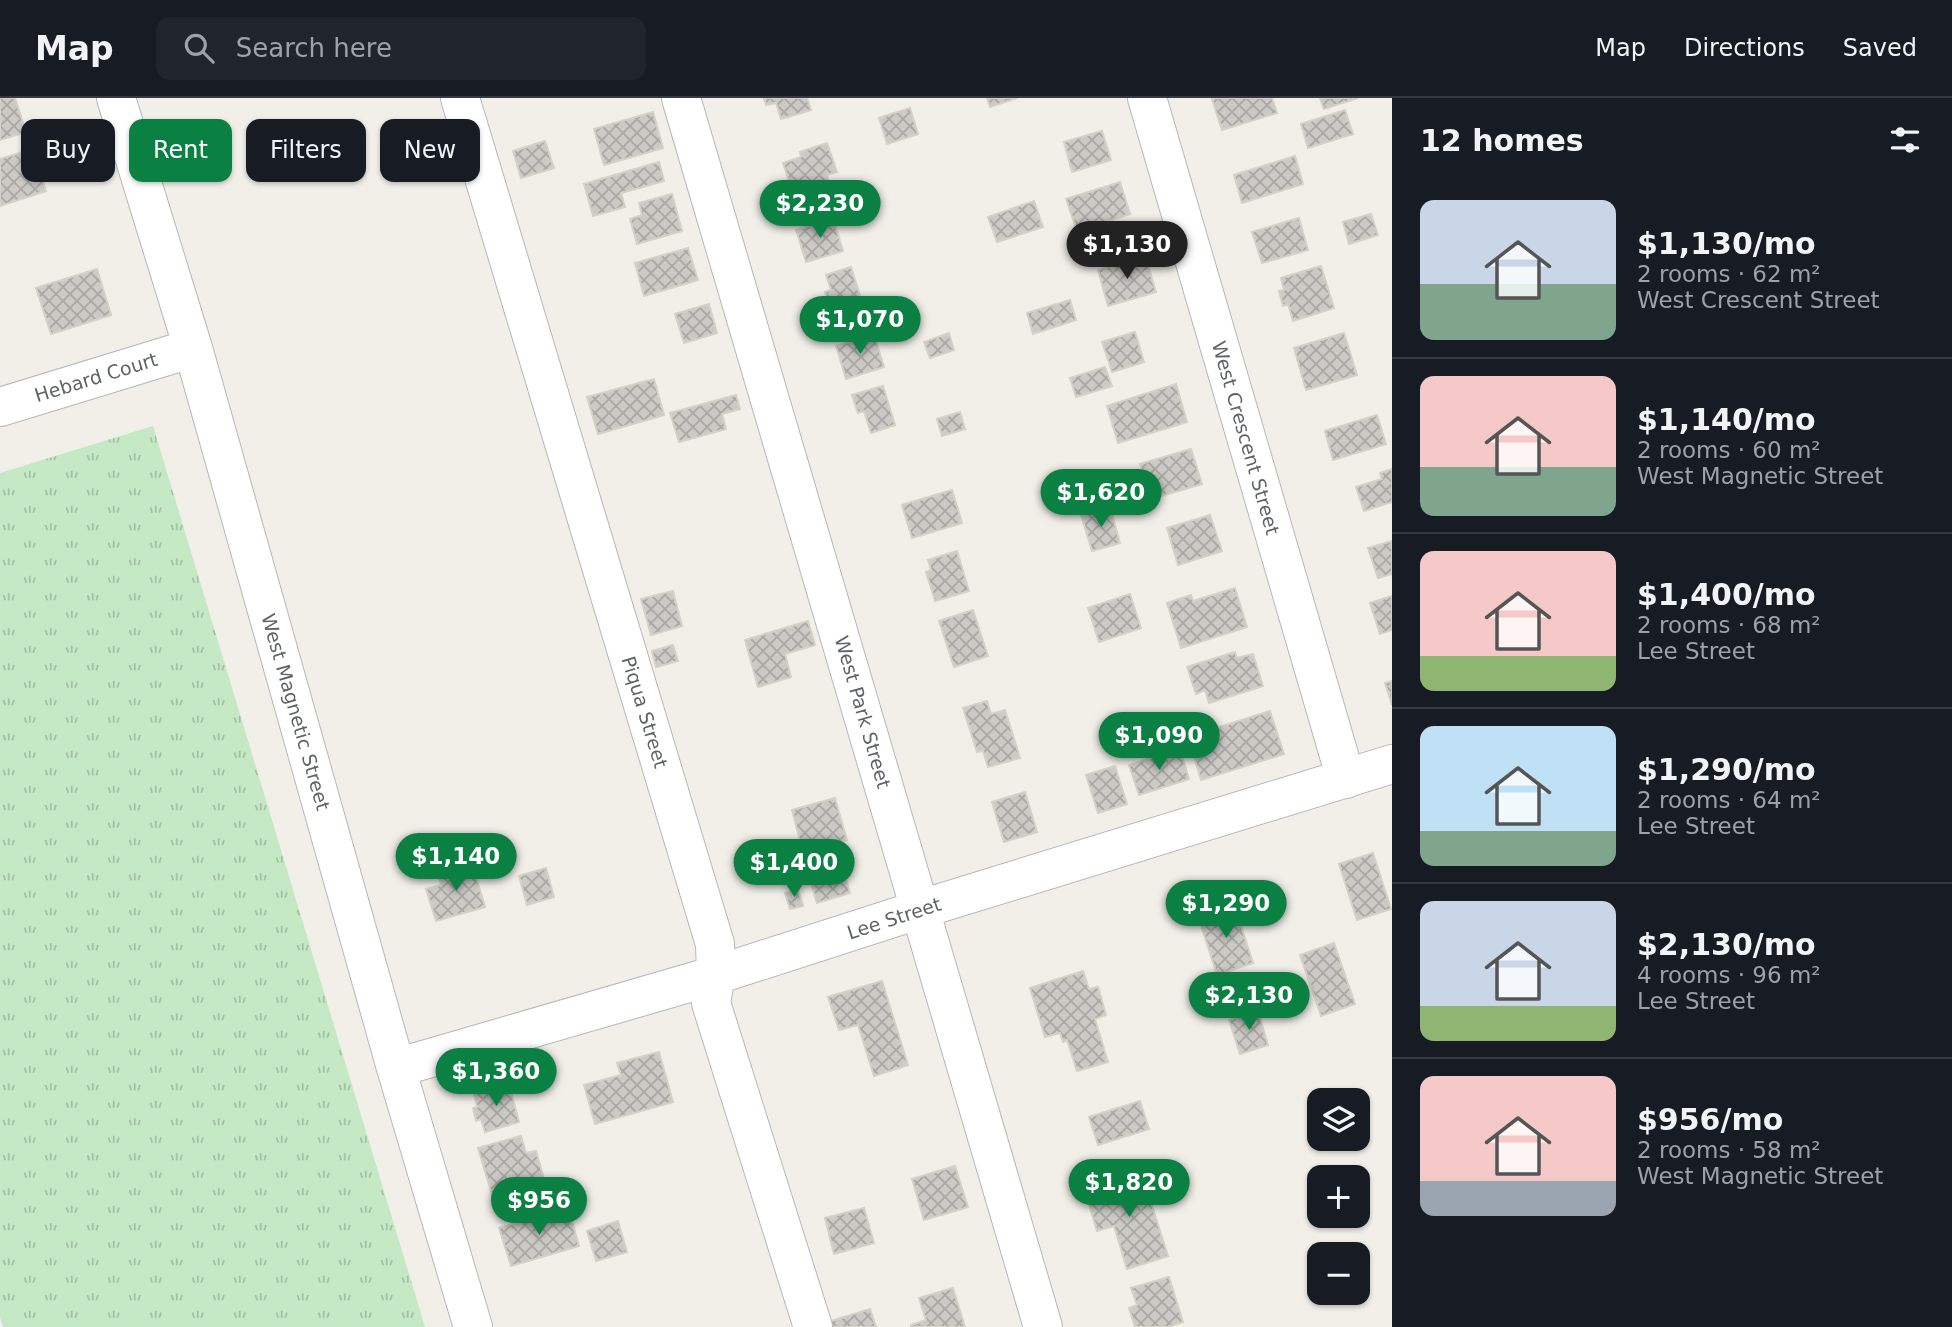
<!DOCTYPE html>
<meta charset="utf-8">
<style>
body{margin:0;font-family:"DejaVu Sans",sans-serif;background:#20242c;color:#f1f3f6;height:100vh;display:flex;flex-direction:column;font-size:26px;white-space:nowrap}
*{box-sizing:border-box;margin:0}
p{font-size:23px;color:#9ea1a6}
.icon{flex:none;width:38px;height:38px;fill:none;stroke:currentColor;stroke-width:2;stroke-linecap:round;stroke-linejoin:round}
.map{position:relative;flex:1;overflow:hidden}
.details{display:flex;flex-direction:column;background:#171b24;width:560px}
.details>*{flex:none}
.top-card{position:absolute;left:21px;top:21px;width:665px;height:63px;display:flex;gap:14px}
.buttons{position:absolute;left:1307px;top:990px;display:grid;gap:14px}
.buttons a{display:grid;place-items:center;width:63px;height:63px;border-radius:14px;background:#171b24;box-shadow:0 2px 5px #0004;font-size:35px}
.price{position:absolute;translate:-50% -60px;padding:0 16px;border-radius:24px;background:#0b8043;color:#fff;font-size:23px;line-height:46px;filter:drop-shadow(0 2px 4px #0008)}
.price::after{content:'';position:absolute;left:50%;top:42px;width:21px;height:16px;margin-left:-10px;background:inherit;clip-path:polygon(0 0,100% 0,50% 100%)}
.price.current{background:#222;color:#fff}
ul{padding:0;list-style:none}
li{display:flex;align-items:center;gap:21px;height:175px;padding:0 28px}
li+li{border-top:2px solid #363941}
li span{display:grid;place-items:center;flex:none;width:196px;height:140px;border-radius:14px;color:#555}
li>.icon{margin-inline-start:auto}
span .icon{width:84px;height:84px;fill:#fffc;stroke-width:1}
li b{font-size:30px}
h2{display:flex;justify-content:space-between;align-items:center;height:84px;padding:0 28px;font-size:30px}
.chip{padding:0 24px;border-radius:14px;background:#171b24;box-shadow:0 2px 5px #0004;font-size:24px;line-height:63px}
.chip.current{background:#0b8043;color:#fff}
header{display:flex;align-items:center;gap:42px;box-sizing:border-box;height:98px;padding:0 35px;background:#171b24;border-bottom:2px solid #363941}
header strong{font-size:33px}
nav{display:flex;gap:38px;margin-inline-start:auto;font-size:24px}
.search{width:490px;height:63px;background:#20242c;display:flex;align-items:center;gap:18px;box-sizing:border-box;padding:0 24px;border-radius:14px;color:#9ea1a6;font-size:26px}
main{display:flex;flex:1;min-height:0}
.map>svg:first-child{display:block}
.grass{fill:url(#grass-tufts)}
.building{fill:url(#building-cross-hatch);stroke:#d6d1c6;stroke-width:2}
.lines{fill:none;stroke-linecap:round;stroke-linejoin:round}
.minor-casing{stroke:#b5b8bc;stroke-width:40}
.minor{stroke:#fff;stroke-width:38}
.labels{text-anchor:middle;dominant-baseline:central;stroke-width:5;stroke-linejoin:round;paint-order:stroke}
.street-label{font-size:19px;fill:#5f6368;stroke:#fff}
</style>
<header>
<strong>Map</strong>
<div class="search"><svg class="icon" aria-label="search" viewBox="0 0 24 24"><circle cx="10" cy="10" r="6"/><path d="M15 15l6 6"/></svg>Search here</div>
<nav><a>Map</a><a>Directions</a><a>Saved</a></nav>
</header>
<main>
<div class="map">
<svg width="1392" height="1229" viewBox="0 0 1392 1229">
<defs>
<pattern id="grass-tufts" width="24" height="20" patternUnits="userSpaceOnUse" patternTransform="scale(1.75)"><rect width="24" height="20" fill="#c5e8c5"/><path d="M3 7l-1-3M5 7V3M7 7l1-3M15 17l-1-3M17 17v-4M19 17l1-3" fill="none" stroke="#a3c0a4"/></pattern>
<pattern id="building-cross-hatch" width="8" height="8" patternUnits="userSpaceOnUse" patternTransform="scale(1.75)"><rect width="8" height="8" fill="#cccac5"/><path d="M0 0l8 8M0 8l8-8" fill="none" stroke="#a9a8a4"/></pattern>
</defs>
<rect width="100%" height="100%" fill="#f1efe8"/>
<path class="grass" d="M153,328L425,1229H3L0,1219V375Z"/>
<path class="building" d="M0,0H15L26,34L0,42Z
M764,0H807L811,12L781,21L776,5L766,7Z
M987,0H1017L990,9Z
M1217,0H1272L1277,15L1222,32L1212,1Z
M1320,0H1358L1324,11Z
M910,10L918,36L887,46L879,20Z
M1345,12L1353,36L1308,50L1301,26Z
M653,14L663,50L604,67L594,31Z
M1102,33L1111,62L1072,74L1064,44Z
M545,43L554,70L521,80L513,53Z
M827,45L837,74L827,77L829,86L804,94L802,85L791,89L783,65L801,59L800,54Z
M32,51L46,93L0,108V61Z
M1295,58L1303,86L1242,105L1234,77Z
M659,64L664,83L621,95L625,109L593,118L584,86Z
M1120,84L1130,116L1077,133L1066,101Z
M672,96L682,133L637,146L630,121L642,117L639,105Z
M1034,103L1043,129L997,144L988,119Z
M1371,116L1378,137L1349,146L1343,124Z
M833,120L843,153L806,164L796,132Z
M1299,120L1308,152L1262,165L1252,134Z
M688,150L698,182L644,198L635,165Z
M1145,157L1156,194L1108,208L1098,172Z
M1321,168L1334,210L1293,223L1288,206L1283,208L1279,193L1284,192L1281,180Z
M851,169L864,210L833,220L825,194L831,192L826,177Z
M97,171L111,217L51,236L36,190Z
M1070,202L1076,222L1033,236L1027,215Z
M709,206L717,235L684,245L675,216Z
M1135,234L1144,264L1112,274L1102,244Z
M949,235L954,252L930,260L924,244Z
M1344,235L1357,277L1306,292L1294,250Z
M874,236L884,269L846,281L836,248Z
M1105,269L1112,288L1076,299L1070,280Z
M654,281L664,317L598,336L587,299Z
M1176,286L1187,324L1118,345L1107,308Z
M883,288L895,327L871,335L864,313L858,315L852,297Z
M736,297L740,311L722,316L726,331L679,344L670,315Z
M960,314L965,331L942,338L937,321Z
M1377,317L1386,346L1333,362L1325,333Z
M1191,351L1202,386L1151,401L1140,366Z
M1392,371V404L1364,413L1356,389L1382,381L1380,375Z
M952,392L962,425L912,440L902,407Z
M1110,409L1120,445L1092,453L1081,417Z
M1210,417L1222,453L1178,467L1167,430Z
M1392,443V476L1378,480L1368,450Z
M957,453L969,493L935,503L926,474L931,472L928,462Z
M1235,490L1247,529L1181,550L1167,505L1191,497L1193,503Z
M673,493L682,528L651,537L641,501Z
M1130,496L1141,530L1099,544L1088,510Z
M1392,498V532L1380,536L1370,505Z
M973,512L988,558L954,569L939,523Z
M808,523L815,547L785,556L791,579L758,589L745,542Z
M673,547L678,563L656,569L652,553Z
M1235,554L1237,560L1253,556L1263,588L1209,605L1205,592L1196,596L1187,569Z
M1392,583V607L1385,585Z
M987,603L991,616L1005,612L1020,660L988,669L983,653L977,654L963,610Z
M1270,613L1284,656L1201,682L1188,639Z
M1180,651L1189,681L1139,697L1129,667Z
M1115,668L1127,706L1098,715L1086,677Z
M1025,694L1037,734L1004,744L992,704Z
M835,700L847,742L803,754L792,712Z
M1373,755L1391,811L1357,822L1339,766Z
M838,756L850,795L817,805L805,766Z
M472,765L485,809L436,823L426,791L441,787L438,776Z
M546,770L554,799L527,807L519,778Z
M798,791L803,808L790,811L785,795Z
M1234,806L1253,865L1217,877L1198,818Z
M1334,845L1355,906L1321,918L1300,857Z
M1083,873L1089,891L1098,889L1106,917L1095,921L1108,964L1077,973L1067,942L1063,944L1060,935L1045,939L1030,890Z
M882,883L908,967L874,978L858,927L839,932L828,899Z
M1258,913L1268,947L1240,956L1229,922Z
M659,954L673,1004L595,1026L584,987L621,977L617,965Z
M509,986L519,1024L485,1034L481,1021L476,1023L473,1010L477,1009L474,996Z
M1140,1003L1149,1031L1098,1047L1089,1019Z
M521,1038L526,1055L536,1053L546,1088L501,1101L500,1094L492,1097L478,1050Z
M955,1068L968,1109L924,1122L912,1081Z
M1142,1076L1168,1158L1127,1171L1114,1128L1097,1133L1085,1093Z
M568,1109L579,1148L511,1168L499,1130Z
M864,1110L874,1145L834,1156L825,1120Z
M618,1123L627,1154L596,1163L587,1133Z
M1169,1179L1183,1224L1168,1229H1135L1129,1210L1137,1207L1131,1190Z
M953,1190L965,1229H911V1227L926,1222L919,1200Z
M870,1211L876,1229H829L828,1224Z"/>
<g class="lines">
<g class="minor-casing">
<path id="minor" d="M116,0L193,250L396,970L473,1229
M460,0L715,846L716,877L711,905L813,1229
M681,0L1043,1229
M1147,0L1346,681
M0,309L193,250
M396,970L716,877L921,811L1392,666"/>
</g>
<use href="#minor" class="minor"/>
</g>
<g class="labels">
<g class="street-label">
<text transform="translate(96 279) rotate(-17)">Hebard Court</text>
<text transform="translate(1246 340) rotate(74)">West Crescent Street</text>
<text transform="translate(296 614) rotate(74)">West Magnetic Street</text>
<text transform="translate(645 614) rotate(73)">Piqua Street</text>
<text transform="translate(863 614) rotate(74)">West Park Street</text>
<text transform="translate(894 820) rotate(-18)">Lee Street</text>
</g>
</g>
</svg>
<div class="buttons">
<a><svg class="icon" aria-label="layers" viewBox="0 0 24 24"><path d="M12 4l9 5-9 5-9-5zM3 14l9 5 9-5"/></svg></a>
<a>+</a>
<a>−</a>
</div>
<b class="price" style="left:820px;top:142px">$2,230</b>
<b class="price current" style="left:1127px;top:183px">$1,130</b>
<b class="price" style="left:860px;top:258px">$1,070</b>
<b class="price" style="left:1101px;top:431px">$1,620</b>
<b class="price" style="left:1159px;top:674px">$1,090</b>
<b class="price" style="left:456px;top:795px">$1,140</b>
<b class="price" style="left:794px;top:801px">$1,400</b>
<b class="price" style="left:1226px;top:842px">$1,290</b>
<b class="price" style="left:1249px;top:934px">$2,130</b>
<b class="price" style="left:496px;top:1010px">$1,360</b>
<b class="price" style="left:1129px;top:1121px">$1,820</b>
<b class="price" style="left:539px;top:1139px">$956</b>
<div class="top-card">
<a class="chip">Buy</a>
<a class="chip current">Rent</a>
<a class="chip">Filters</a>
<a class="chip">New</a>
</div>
</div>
<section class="details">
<h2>12 homes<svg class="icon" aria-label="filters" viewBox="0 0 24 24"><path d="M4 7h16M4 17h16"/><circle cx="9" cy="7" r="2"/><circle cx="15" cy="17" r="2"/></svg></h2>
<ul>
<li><span style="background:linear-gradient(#c9d6e8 60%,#7fa58c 0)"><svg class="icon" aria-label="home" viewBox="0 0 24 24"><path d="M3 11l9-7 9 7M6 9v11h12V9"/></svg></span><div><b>$1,130/mo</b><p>2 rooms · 62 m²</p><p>West Crescent Street</p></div></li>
<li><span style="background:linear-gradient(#f6c9c9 65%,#7fa58c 0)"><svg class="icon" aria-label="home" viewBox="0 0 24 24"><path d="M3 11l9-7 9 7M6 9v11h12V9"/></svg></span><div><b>$1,140/mo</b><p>2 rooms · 60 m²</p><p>West Magnetic Street</p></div></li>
<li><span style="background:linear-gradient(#f6c9c9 75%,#8fb573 0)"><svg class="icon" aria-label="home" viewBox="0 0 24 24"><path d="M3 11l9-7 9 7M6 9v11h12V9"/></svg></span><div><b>$1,400/mo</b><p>2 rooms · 68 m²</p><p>Lee Street</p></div></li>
<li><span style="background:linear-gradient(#bfe0f5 75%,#7fa58c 0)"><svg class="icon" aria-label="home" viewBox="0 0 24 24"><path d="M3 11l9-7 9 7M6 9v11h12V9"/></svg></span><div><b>$1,290/mo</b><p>2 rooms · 64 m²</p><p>Lee Street</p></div></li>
<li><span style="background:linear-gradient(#c9d6e8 75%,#8fb573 0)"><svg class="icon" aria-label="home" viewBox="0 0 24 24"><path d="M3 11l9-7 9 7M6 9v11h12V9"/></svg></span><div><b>$2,130/mo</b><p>4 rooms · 96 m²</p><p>Lee Street</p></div></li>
<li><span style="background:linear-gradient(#f6c9c9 75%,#9aa5b1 0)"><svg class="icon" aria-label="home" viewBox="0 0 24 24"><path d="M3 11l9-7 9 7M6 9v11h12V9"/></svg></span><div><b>$956/mo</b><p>2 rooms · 58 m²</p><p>West Magnetic Street</p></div></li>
</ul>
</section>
</main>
